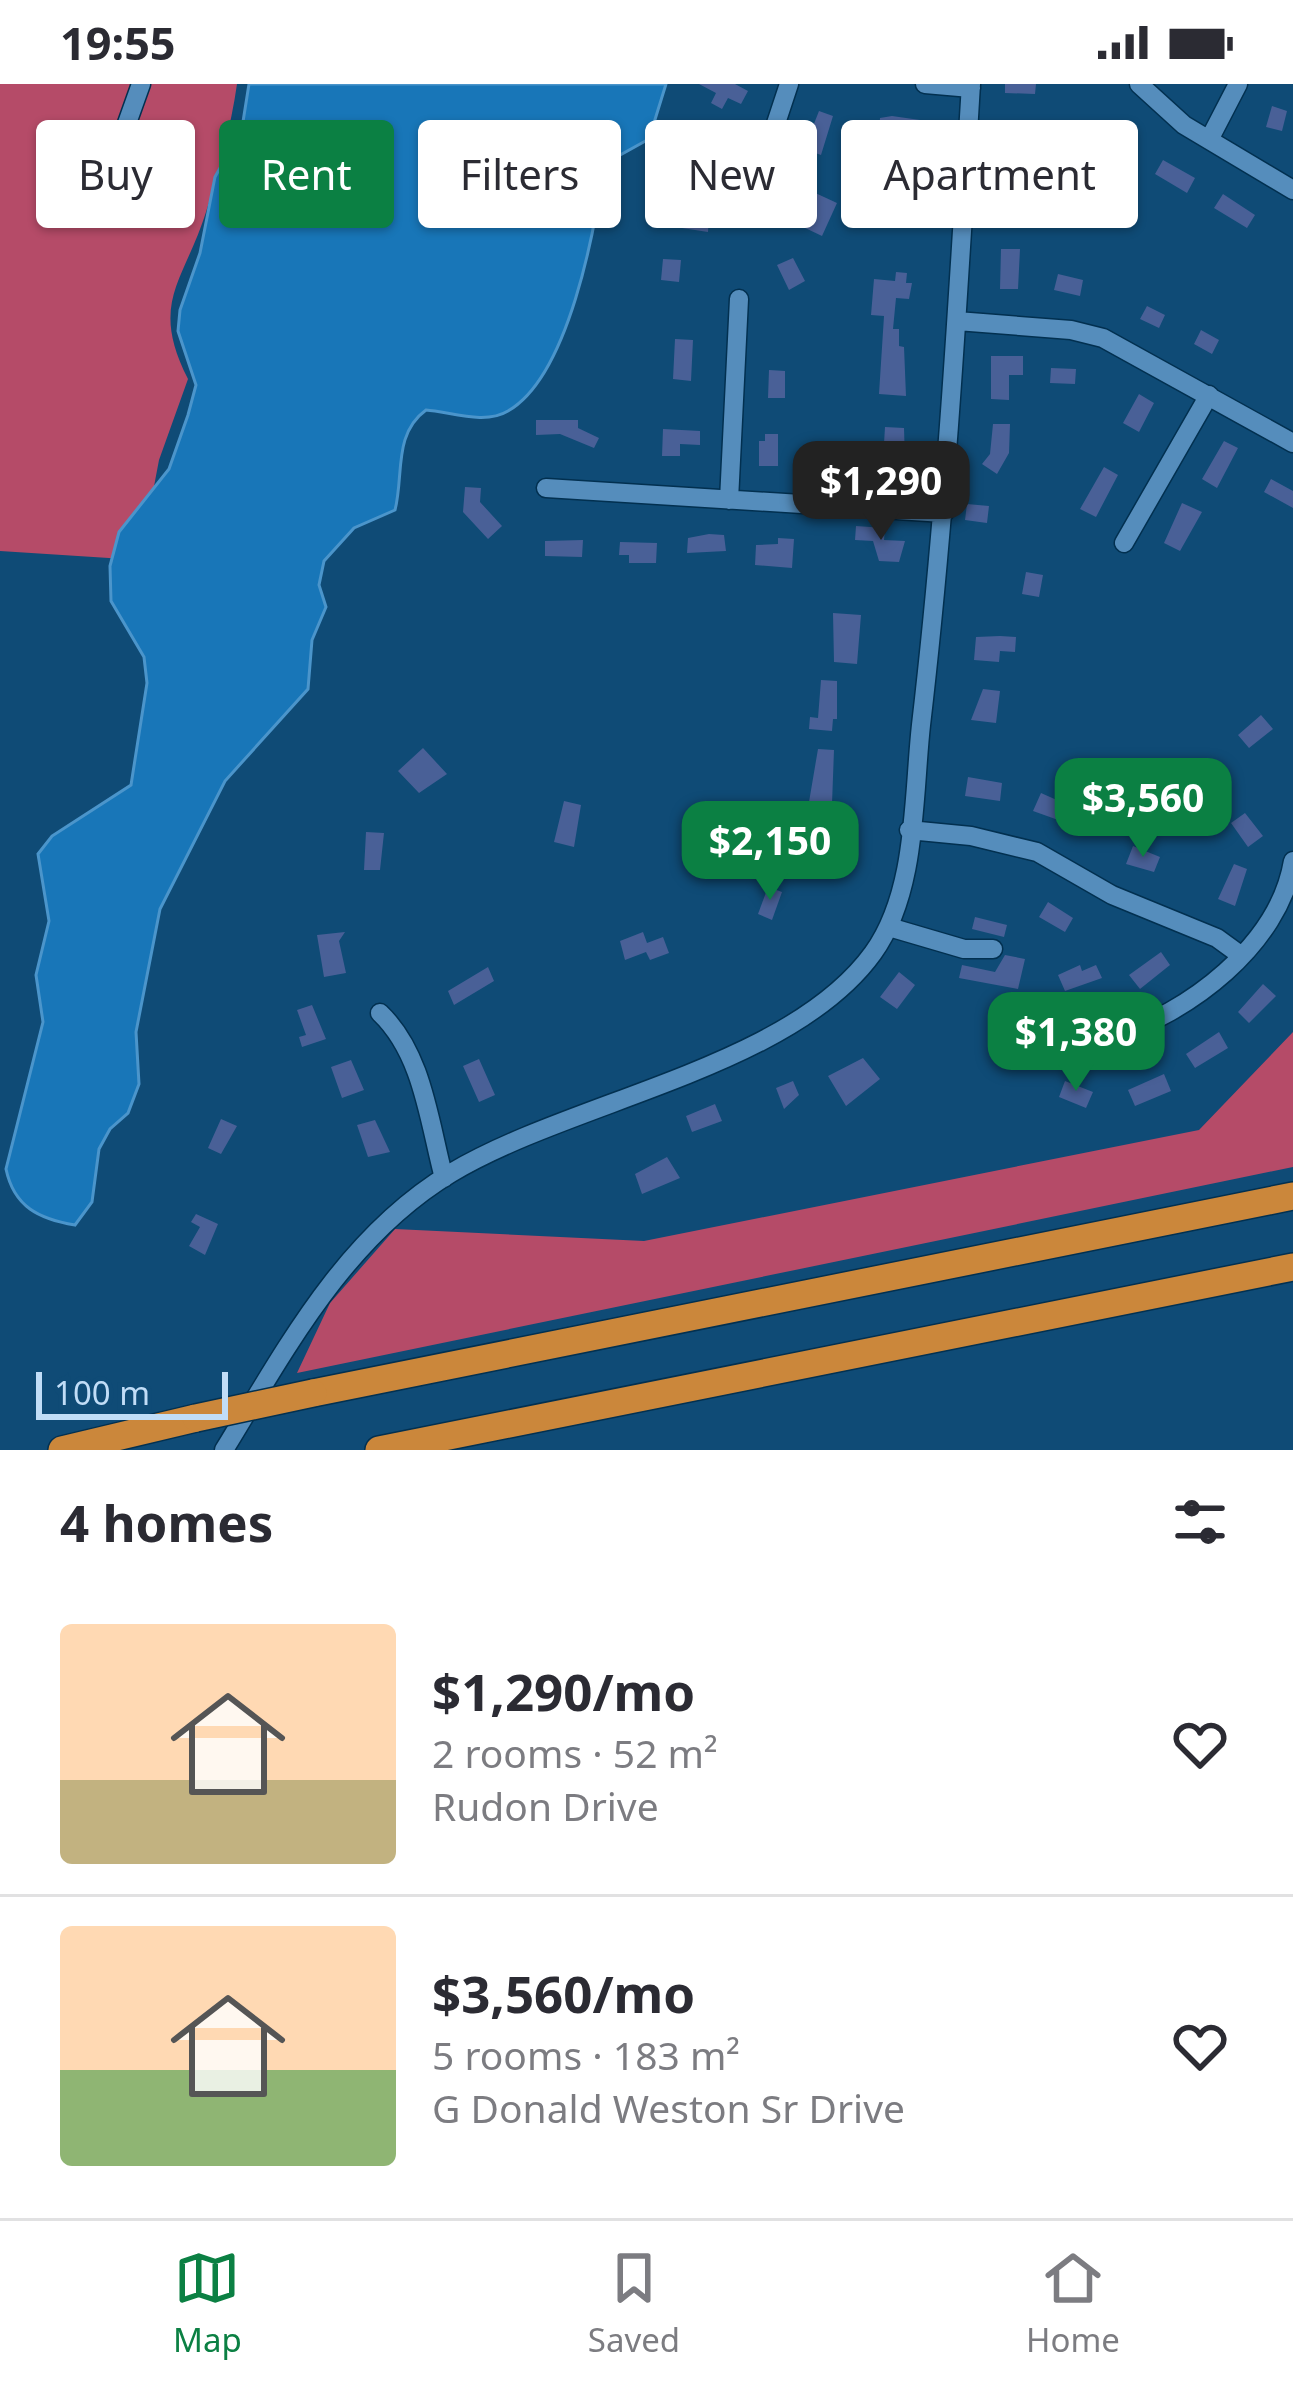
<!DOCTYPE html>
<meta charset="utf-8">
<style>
body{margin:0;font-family:"Noto Sans",sans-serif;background:#f2f2f3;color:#2b2b33;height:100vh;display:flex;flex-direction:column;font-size:45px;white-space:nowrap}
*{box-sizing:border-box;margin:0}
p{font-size:39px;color:#7c7c81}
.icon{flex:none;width:66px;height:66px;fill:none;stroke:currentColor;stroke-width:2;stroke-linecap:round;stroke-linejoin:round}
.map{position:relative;height:1366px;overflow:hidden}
.drawer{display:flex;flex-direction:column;background:#fff;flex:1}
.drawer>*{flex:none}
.guide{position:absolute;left:36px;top:36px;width:1221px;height:108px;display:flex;gap:24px}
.scale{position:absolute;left:36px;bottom:30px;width:192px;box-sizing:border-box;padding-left:12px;border:6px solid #c1ddf7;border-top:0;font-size:33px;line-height:42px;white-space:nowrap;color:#c1ddf7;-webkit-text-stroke:9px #0f4b76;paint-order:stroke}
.price{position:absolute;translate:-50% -102px;padding:0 27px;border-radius:24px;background:#0b8043;color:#fff;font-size:39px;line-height:78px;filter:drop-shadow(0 3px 6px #0008)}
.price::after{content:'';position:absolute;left:50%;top:72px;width:36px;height:27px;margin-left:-18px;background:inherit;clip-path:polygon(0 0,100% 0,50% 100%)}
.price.active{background:#222;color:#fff}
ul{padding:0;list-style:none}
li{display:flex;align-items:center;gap:36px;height:300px;padding:0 60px}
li+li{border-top:3px solid #e1e1e2}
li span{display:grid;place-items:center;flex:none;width:336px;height:240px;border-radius:12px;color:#555}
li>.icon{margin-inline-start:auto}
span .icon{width:144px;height:144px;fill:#fffc;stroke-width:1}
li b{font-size:51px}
h2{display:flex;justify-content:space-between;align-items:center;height:144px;padding:0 60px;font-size:51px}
.chip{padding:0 42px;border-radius:12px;background:#fff;box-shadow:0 3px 9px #0004;font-size:42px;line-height:108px}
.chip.active{background:#0b8043;color:#fff}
.status{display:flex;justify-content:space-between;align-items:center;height:84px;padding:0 60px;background:#fff;direction:ltr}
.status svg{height:33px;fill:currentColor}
.tab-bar{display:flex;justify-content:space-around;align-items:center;height:168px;border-top:3px solid #e1e1e2;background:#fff;font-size:33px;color:#7c7c81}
.tab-bar a{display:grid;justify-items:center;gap:6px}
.tab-bar .active{color:#0b8043}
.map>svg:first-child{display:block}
.green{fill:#b54b68}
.water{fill:#1876b8;stroke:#4b95cb;stroke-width:3}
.building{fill:#496097}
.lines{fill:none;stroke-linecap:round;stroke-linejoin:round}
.minor-casing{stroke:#023050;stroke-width:21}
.highway-casing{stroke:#023050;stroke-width:30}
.minor{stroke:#558dbc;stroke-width:18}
.highway{stroke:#cb873b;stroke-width:27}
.highway-bridge-casing{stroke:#023050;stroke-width:30;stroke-linecap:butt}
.highway-bridge{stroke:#cb873b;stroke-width:27}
</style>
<div class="status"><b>19:55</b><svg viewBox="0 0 49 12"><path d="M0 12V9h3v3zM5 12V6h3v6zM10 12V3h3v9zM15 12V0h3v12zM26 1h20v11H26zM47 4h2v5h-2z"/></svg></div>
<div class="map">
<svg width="1293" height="1366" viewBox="0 0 1293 1366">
<rect width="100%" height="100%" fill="#0f4b76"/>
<path class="green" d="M0,0H237C231,42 219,87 206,128C184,198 149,218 188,295L159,376L140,476L0,467Z
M1293,948V1083L297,1289L330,1219L395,1145L644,1157L1199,1046Z"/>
<path class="water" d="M249,0H666L649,55L604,80C595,145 569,292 508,327C485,341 451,328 426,326C393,350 404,391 395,426L354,444L324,477L319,501L326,523L312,556L308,605L225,697L160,825L136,948L139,1000L128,1029L110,1045L99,1065L92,1118L75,1141C39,1135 14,1123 6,1085L43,938L36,891L49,837L38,770L52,752L131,701L147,599L144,573L111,517L110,482L119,448L169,385L188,331L196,301L178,247L180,226L200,169L215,93L242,44Z"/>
<path class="building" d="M699,0H735L748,7L741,20L728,14L722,25L711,19L716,9Z
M1005,0H1036L1035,10L1005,9Z
M1272,22L1287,27L1282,47L1266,43Z
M819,27L833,32L821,71L804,65Z
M892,32L927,37L926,52L879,49L880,34Z
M1098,38L1131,57L1125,69L1101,58L1098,65L1088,61Z
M679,44H710L708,78L687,77Z
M1006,63H1023L1022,93H1035V106L1004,105Z
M1163,76L1195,94L1187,109L1155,90Z
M880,79L907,80L906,125H887L888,101H879Z
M659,103L674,104L673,124L709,131L708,148L656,140Z
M811,107L837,119L822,152L801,142Z
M1223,110L1255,131L1247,144L1214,124Z
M1001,165H1020L1018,205H1000Z
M793,174L805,197L789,206L777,181Z
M663,175L681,176L679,198L661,196Z
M896,188L907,189L906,199H912L909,215L896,214L893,245H899V262L904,263L906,312L879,310L884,232L871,231L874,195L895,197Z
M1058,190L1083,196L1080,212L1054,206Z
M1147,222L1165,231L1159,244L1140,235Z
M1201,246L1219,256L1212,270L1194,260Z
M675,255L693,256L691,297L673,295Z
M991,272H1023V291H1009V316L991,315Z
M1051,284L1076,285L1075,300L1050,299Z
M769,286L785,287V314H768Z
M1139,310L1154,319L1139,348L1123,339Z
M536,336H578V344L599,354L594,364L560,350L536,351Z
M993,340H1010L1009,369L997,390L982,380L990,370Z
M885,343L904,344L905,377L883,376Z
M663,345L700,347V361L680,360V372H662Z
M765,350H778V382H759V357H765Z
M1224,357L1238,364L1217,404L1202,395Z
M1104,383L1118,391L1096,433L1080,425Z
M1271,395L1293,407V424L1264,408Z
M465,403L481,404L480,418L502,442L488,455L463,428Z
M1182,419L1202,428L1180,467L1164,459Z
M967,420L989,422L987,439L965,436Z
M856,442L885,444L884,456L905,457L899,478L879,477L873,457L855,456Z
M709,450L724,451L726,467L687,469L688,454Z
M778,454L794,455L792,484L755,481L756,461L778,460Z
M583,456L582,473L545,472V457Z
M620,458L657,459L656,479H629V471H619Z
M1026,488L1043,491L1039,513L1022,510Z
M833,529L861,531L857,580L834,578Z
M1000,552L1016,553L1015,568L1000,567L999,578L974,576L976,553Z
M821,596L837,597V635H833L832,647L809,645L810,633L818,634Z
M983,605L1000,607L996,639L971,636Z
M1261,631L1273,645L1249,664L1238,651Z
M423,664L447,690L419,709L398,687Z
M818,665L834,666L832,720L809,718Z
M968,693L1002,699L1000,717L965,712Z
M1041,709L1068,721L1061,737L1033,727Z
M564,717L581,721L574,763L554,758Z
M1245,729L1263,752L1248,763L1231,739Z
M804,737L823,739L817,792L800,791L802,760L791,759L792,749L803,750Z
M366,748L384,749L380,786H364Z
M1133,762L1160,773L1154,788L1126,780Z
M1234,780L1247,785L1235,822L1218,815Z
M768,803L782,808L772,836L758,830Z
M1048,818L1073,834L1065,848L1039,833Z
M975,833L1007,841L1004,853L972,845Z
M345,848L339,857L346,889L324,893L317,851Z
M643,848L647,859L663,853L669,869L650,876L646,868L625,876L620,857Z
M1161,868L1170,881L1140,905L1129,891Z
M1005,871L1025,875L1018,905L959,894L962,881L995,888Z
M1080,881L1082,887L1096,881L1102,894L1065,907L1058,891Z
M488,883L494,897L454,921L448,907Z
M899,888L915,901L897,925L880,913Z
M1263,900L1276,912L1249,939L1238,928Z
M312,921L326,955L302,963L299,953L306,951L297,926Z
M1219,948L1228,964L1195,984L1186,970Z
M863,974L880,995L846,1022L828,992Z
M479,975L495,1011L479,1018L463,982Z
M351,976L364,1006L342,1014L331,983Z
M1164,990L1171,1007L1135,1022L1128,1006Z
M793,997L799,1011L784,1025L776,1004Z
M1065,997L1093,1008L1086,1024L1059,1013Z
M715,1020L722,1037L692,1048L686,1032Z
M221,1035L237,1042L221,1070L208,1064Z
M375,1036L390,1068L368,1073L357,1041Z
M667,1073L680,1094L642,1110L635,1090Z
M196,1130L218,1140L205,1171L189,1162L200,1143L191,1138Z"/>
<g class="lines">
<g class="minor-casing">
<path id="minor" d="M925,0L971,4
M1139,0L1184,41L1293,106
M121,56L141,0
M1209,56L1238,0
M755,103L789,0
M957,237L1071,246L1103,254L1293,359
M546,404L944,429
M729,416L739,215
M1124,459L1209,311
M909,746L971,752L1037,768L1112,811L1217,854L1239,870
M889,843L964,865H993
M380,929C423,970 429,1038 444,1094
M1111,953C1188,930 1279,861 1293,777
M224,1366C287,1263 345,1153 451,1089C573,1016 790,984 873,869C917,808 913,714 921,641C946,428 958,214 971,0"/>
</g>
<g class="highway-casing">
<path id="highway" d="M313,1309L1293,1112
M62,1366L196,1334
M379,1366L1293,1183"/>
</g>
<use href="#minor" class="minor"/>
<use href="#highway" class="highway"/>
<g class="highway-bridge-casing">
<path id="highway-bridge" d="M196,1334L313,1309"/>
</g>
<use href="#highway-bridge" class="highway-bridge"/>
</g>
</svg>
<div class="scale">100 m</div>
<b class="price active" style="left:881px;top:459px">$1,290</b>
<b class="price" style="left:1143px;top:776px">$3,560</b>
<b class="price" style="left:770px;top:819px">$2,150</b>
<b class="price" style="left:1076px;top:1010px">$1,380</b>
<div class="guide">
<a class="chip">Buy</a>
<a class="chip active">Rent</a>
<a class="chip">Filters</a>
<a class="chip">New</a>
<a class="chip">Apartment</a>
</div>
</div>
<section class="drawer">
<h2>4 homes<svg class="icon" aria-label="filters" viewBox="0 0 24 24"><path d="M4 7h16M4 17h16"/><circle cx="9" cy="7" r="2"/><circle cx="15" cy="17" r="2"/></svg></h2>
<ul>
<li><span style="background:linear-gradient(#ffd9b3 65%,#c2b280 0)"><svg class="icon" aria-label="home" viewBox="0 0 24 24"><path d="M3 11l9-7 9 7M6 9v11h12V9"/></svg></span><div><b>$1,290/mo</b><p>2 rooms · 52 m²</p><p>Rudon Drive</p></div><svg class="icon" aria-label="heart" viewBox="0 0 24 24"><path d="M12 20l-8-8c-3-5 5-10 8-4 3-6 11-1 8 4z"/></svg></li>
<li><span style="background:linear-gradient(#ffd9b3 60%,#8fb573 0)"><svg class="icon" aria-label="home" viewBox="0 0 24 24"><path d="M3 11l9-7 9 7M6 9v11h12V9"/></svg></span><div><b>$3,560/mo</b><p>5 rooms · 183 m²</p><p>G Donald Weston Sr Drive</p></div><svg class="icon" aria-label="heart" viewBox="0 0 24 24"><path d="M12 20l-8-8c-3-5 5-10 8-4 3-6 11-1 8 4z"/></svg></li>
</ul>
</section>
<nav class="tab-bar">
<a class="active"><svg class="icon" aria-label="map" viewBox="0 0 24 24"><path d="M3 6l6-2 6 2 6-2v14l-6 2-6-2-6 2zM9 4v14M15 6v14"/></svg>Map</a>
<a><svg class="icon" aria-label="saved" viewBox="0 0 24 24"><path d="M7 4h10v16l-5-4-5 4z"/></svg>Saved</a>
<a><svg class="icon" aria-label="home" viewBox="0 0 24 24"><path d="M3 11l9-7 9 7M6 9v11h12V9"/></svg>Home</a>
</nav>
